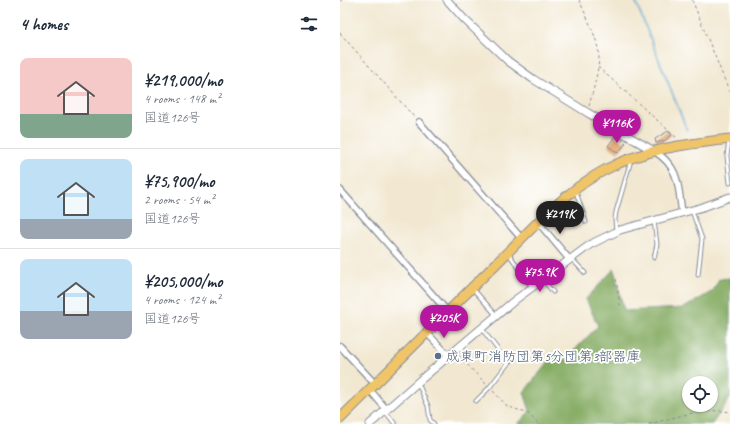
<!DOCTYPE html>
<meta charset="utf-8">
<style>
body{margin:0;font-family:Caveat,"Klee One",sans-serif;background:#f6f6f7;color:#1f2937;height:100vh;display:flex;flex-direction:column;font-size:15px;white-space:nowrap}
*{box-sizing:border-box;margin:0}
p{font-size:13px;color:#747a83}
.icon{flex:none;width:22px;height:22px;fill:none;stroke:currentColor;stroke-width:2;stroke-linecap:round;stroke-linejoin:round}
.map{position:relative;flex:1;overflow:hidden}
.side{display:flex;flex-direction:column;background:#fff;width:340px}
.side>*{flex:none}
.tools{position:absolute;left:342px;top:376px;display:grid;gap:8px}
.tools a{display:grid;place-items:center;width:36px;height:36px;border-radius:50%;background:#fff;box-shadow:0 1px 3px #0004;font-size:20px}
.price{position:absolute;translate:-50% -34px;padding:0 9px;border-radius:14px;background:#b5179e;color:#fff;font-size:13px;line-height:26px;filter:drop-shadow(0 1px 2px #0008)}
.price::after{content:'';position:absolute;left:50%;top:24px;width:12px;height:9px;margin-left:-6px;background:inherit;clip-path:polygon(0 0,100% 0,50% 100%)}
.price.active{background:#222;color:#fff}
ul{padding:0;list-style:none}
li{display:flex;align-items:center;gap:12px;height:100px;padding:0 20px}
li+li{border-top:1px solid #e0e1e3}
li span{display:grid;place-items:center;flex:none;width:112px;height:80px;border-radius:8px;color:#555}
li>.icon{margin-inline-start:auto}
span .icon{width:48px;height:48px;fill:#fffc;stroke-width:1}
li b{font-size:17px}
h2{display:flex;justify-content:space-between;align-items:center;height:48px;padding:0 20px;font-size:17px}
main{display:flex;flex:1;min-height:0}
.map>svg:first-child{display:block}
.forest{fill:#83aa60;stroke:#4f6c5f;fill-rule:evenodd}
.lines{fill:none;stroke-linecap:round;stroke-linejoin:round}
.stream{stroke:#5daad6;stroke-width:1.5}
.building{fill:#e4ad7d}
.service-casing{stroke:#868c98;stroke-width:5}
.minor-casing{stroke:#868c98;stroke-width:8}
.tertiary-casing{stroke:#868c98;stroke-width:9}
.trunk-casing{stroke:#868c98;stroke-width:11}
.path{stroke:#868c98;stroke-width:1;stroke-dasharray:3 3;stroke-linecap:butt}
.service{stroke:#fff;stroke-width:3}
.minor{stroke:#fff;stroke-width:5.5}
.tertiary{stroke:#fff;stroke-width:7}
.trunk{stroke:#f0c469;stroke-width:9}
.service-dot{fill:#5c6f8a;stroke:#fff;stroke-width:1.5}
.labels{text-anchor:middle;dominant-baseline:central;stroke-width:3.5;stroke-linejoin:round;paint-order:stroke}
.service-label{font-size:14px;fill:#4e5e75;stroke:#fff;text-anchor:start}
</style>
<main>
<section class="side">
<h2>4 homes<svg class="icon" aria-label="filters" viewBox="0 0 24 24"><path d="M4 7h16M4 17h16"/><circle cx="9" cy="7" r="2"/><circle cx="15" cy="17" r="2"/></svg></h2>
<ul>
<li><span style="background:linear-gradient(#f6c9c9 70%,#7fa58c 0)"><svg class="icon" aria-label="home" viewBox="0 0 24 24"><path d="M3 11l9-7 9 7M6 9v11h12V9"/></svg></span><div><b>¥219,000/mo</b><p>4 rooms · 148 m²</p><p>国道126号</p></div></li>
<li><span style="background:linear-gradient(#bfe0f5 75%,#9aa5b1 0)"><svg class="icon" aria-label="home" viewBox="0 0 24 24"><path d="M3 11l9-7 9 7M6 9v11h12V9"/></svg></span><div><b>¥75,900/mo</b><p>2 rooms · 54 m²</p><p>国道126号</p></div></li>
<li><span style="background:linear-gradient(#bfe0f5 65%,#9aa5b1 0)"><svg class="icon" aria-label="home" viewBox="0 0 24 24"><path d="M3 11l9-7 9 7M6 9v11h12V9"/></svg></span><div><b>¥205,000/mo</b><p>4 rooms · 124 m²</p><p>国道126号</p></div></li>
</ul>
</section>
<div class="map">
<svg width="390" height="424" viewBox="0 0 390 424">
<rect width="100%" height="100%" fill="#fff"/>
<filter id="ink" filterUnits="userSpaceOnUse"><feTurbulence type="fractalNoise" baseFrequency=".025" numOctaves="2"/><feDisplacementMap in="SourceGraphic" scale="8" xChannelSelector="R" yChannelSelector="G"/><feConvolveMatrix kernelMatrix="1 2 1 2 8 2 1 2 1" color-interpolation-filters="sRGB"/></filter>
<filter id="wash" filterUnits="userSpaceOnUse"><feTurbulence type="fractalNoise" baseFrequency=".012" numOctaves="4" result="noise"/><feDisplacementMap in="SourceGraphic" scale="16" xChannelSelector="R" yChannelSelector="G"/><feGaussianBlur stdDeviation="0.9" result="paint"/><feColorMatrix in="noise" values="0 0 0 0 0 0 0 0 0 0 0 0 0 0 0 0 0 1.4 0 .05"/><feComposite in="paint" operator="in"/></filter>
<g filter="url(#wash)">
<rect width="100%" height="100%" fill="#f2e8d1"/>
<path class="forest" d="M274,269L284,311L344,308L373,291L379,279L390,278V398L372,424H178L190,411L184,392L214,355L225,360L258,326L246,299ZM349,383H371V405H349Z"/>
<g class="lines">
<path class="stream" d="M295,0L347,130"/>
</g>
<g id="blocks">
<path class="building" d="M328,131L332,135L324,141L316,143L315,139Z
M275,136L286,143L278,153L268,146Z"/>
</g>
</g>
<g filter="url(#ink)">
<use href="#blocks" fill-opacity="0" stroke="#868c98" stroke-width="1"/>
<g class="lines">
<g class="service-casing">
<path id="service" d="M389,140L387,156L390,183
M236,192L246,222
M352,211L362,239L358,275
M314,221L317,244L314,258
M276,232L275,219L276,212L291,160
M169,254L192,287
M231,258L245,273
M203,280L213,292
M133,289L157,316
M142,329L168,363
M78,383L88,406L90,420L94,424
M136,401L149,388L173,357
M45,411L55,424"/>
</g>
<g class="minor-casing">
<path id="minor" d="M79,122L182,239
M314,151C340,167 338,186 342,213
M0,190L108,312
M198,222L229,259
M87,333L109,356
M0,346L35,384
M30,390L46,409"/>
</g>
<g class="tertiary-casing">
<path id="tertiary" d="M107,0L124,19L168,61L193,79L248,113L314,151
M30,424L78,382L175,300L251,244L280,230L363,207L390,197"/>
</g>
<g class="trunk-casing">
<path id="trunk" d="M0,419L198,222C218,203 239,184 263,171C302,149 346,144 390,139"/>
</g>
<path class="path" d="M239,0C246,16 259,40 259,58C258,74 253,91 249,106
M352,0L390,93
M0,1L2,0
M0,33L74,117
M258,67L338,139
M276,279L280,306
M119,356L146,384
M153,391L167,406L189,414L198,424
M309,424C334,418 364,407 390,412"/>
<use href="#service" class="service"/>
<use href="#minor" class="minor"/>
<use href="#tertiary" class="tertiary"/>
<use href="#trunk" class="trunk"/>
</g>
</g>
<circle class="service-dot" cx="98" cy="356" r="4"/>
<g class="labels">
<g class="service-label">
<text x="106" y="356">成東町消防団第5分団第3部器庫</text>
</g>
</g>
</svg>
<div class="tools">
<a><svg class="icon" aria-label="locate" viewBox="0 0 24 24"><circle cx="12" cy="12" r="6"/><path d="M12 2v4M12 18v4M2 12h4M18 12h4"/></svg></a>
</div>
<b class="price" style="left:277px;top:144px">¥116K</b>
<b class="price active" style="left:220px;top:235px">¥219K</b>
<b class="price" style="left:200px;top:293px">¥75.9K</b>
<b class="price" style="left:104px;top:339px">¥205K</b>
</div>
</main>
